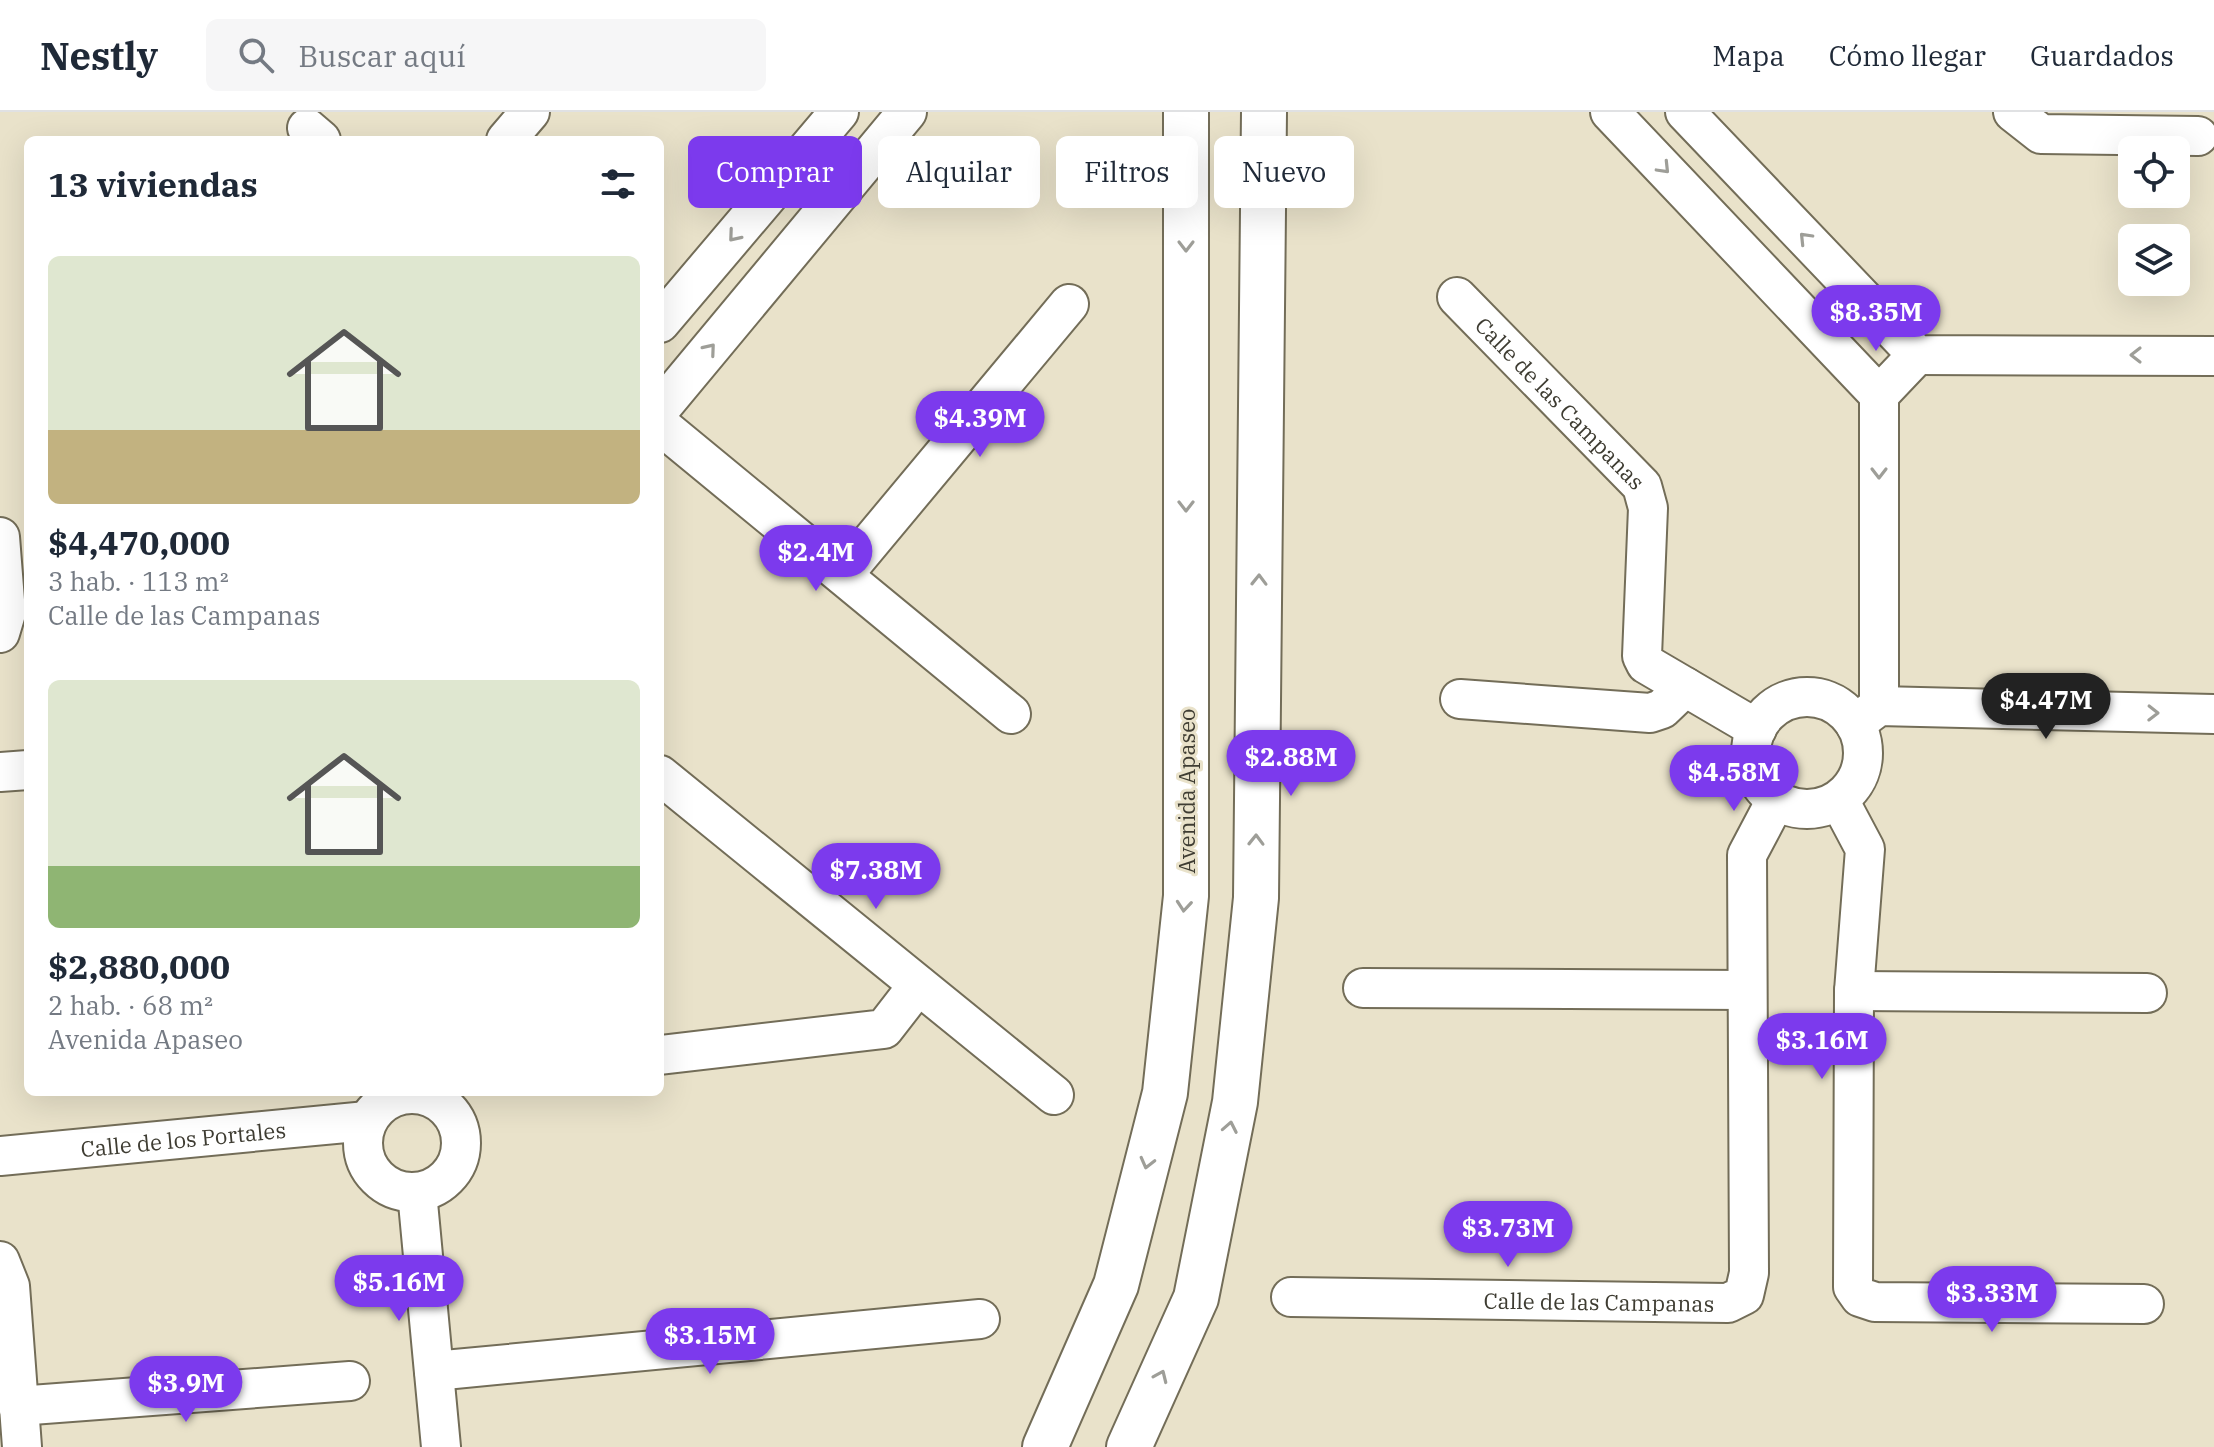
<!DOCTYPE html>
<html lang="es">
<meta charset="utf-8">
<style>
body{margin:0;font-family:"IBM Plex Serif",serif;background:#f6f6f7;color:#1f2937;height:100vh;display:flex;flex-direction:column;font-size:30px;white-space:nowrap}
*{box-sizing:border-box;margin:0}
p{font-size:26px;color:#747a83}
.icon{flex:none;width:44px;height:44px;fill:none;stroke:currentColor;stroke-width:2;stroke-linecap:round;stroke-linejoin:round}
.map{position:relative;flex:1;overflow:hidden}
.sheet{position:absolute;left:24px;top:24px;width:640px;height:960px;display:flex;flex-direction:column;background:#fff;border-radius:12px;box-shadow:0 8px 32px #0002}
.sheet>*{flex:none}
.guide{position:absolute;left:688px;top:24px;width:760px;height:72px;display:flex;gap:16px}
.fabs{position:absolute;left:2118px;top:24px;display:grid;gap:16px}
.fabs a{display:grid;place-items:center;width:72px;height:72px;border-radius:12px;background:#fff;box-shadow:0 8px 32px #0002;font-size:40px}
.price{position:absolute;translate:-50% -68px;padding:0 18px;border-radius:28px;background:#7c3aed;color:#fff;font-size:26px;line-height:52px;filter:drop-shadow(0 2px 4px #0008)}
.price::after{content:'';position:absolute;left:50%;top:48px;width:24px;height:18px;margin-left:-12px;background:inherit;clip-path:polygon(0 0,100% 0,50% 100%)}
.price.on{background:#222;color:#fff}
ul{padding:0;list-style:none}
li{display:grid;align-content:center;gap:16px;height:424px;padding:0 24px}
li span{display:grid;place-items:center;height:248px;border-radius:12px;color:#555}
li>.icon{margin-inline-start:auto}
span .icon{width:144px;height:144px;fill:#fffc;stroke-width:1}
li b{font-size:34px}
h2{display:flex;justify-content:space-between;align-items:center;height:96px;padding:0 24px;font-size:34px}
.tag{padding:0 28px;border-radius:12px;background:#fff;box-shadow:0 8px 32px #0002;font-size:28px;line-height:72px}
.tag.on{background:#7c3aed;color:#fff}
header{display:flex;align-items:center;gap:48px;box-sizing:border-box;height:112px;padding:0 40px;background:#fff;border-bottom:2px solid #e0e1e3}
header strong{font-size:38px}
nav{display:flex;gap:44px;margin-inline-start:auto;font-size:28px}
.search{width:560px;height:72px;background:#f6f6f7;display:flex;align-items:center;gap:20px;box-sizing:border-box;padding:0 28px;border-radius:12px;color:#747a83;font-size:30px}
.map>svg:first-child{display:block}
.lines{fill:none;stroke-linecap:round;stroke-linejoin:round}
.minor-casing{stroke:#736d58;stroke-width:42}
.tertiary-casing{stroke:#736d58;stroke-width:48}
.minor{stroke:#fff;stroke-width:38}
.tertiary{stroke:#fff;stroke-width:44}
.oneway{stroke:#9e9e98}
.labels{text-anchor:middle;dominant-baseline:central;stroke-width:6;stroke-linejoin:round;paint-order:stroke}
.street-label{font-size:22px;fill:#3e3c32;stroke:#e9e2ca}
</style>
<header>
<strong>Nestly</strong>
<div class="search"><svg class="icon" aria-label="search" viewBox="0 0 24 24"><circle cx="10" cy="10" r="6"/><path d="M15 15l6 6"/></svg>Buscar aquí</div>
<nav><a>Mapa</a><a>Cómo llegar</a><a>Guardados</a></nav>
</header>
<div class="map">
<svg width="2214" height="1335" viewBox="0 0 2214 1335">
<rect width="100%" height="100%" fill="#e9e2ca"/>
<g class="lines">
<g class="minor-casing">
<g id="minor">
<path d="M1610,0L1879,283"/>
<path d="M1685,0L1917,243L2214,244"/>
<path d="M2013,0L2041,22L2198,24"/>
<path d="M307,16L321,28"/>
<path d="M506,28L530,0"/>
<path id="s1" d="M1457,185L1642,374L1648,396L1642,544L1646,552L1757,617"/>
<path d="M660,211L839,0"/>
<path d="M660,297L907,0"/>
<path d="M660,313L1011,602"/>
<path d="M0,425L6,501L0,521"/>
<path d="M843,463L1069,192"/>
<circle cx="1807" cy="641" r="56"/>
<path d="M1460,587L1650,601L1662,597L1685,575"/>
<path d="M1879,594V283L1917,243"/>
<path d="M1855,612L1879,594L2214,602"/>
<path d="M0,660L28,658"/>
<path d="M660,663L1054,983"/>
<path d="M1839,688L1865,737L1854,879L1853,1175L1860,1185L1875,1190L2144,1192"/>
<path d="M1363,876L1746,878"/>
<path d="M1854,879L2147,881"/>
<path d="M660,943L884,917L918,873"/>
<circle cx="412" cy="1031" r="49"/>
<path id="s2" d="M0,1044L367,1009"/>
<path d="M417,1080L441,1335"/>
<path d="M0,1149L10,1174L22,1335"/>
<path id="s3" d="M1291,1185L1728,1191L1744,1183L1749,1161L1747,743L1776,688"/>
<path d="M434,1259L980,1207"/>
<path d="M18,1294L350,1269"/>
</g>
</g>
<g class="tertiary-casing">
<path id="tertiary" d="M1045,1335L1116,1173L1165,981L1186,784V0
M1129,1335L1196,1186L1235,990L1256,786L1264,0"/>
</g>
<use href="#minor" class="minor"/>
<use href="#tertiary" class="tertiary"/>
</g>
<defs><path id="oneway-chevron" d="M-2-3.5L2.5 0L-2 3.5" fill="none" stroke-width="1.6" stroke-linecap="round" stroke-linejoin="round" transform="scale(2)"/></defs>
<g class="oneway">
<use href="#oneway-chevron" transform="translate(1664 56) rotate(46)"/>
<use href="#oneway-chevron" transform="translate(734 124) rotate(130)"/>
<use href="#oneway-chevron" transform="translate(1805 126) rotate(-134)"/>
<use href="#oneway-chevron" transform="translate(1186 134) rotate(90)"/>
<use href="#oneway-chevron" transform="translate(710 237) rotate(-50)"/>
<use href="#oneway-chevron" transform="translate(2136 243) rotate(-180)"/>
<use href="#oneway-chevron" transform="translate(1879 361) rotate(90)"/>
<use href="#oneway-chevron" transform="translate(1186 394) rotate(90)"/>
<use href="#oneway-chevron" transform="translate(1259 468) rotate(-89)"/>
<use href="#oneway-chevron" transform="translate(2153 601) rotate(1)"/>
<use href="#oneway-chevron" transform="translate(1256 728) rotate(-89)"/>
<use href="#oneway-chevron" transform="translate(1184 794) rotate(95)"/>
<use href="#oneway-chevron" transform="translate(1230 1015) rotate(-79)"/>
<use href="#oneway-chevron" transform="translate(1147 1051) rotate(104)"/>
<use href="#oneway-chevron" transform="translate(1161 1264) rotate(-66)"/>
</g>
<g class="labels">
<g class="street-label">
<text stroke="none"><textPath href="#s1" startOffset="148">Calle de las Campanas</textPath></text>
<text transform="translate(1186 679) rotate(-90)">Avenida Apaseo</text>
<text stroke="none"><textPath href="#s2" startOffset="184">Calle de los Portales</textPath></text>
<text stroke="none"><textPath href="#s3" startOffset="308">Calle de las Campanas</textPath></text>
</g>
</g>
</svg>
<div class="fabs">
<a><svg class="icon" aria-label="locate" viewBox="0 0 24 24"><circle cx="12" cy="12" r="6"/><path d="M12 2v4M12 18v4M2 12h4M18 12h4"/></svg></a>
<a><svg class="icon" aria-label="layers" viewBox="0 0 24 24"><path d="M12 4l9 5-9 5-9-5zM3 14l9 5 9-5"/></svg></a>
</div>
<b class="price" style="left:1876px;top:241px">$8.35M</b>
<b class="price" style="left:980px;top:347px">$4.39M</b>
<b class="price" style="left:816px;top:481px">$2.4M</b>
<b class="price on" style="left:2046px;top:629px">$4.47M</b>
<b class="price" style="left:1291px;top:686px">$2.88M</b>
<b class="price" style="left:1734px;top:701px">$4.58M</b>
<b class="price" style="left:876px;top:799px">$7.38M</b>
<b class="price" style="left:1822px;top:969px">$3.16M</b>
<b class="price" style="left:1508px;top:1157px">$3.73M</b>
<b class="price" style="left:399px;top:1211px">$5.16M</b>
<b class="price" style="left:1992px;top:1222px">$3.33M</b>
<b class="price" style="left:710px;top:1264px">$3.15M</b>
<b class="price" style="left:186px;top:1312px">$3.9M</b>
<div class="guide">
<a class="tag on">Comprar</a>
<a class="tag">Alquilar</a>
<a class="tag">Filtros</a>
<a class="tag">Nuevo</a>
</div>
<section class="sheet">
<h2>13 viviendas<svg class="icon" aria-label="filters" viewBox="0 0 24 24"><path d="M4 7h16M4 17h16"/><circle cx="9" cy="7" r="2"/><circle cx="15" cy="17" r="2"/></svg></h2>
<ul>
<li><span style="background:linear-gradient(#dfe7d0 70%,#c2b280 0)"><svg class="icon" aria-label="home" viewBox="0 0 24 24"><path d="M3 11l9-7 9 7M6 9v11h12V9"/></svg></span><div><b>$4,470,000</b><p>3 hab. · 113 m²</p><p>Calle de las Campanas</p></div></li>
<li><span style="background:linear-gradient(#dfe7d0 75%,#8fb573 0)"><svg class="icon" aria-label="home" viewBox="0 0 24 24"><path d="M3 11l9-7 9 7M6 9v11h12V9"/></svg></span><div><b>$2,880,000</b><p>2 hab. · 68 m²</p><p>Avenida Apaseo</p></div></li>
</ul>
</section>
</div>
